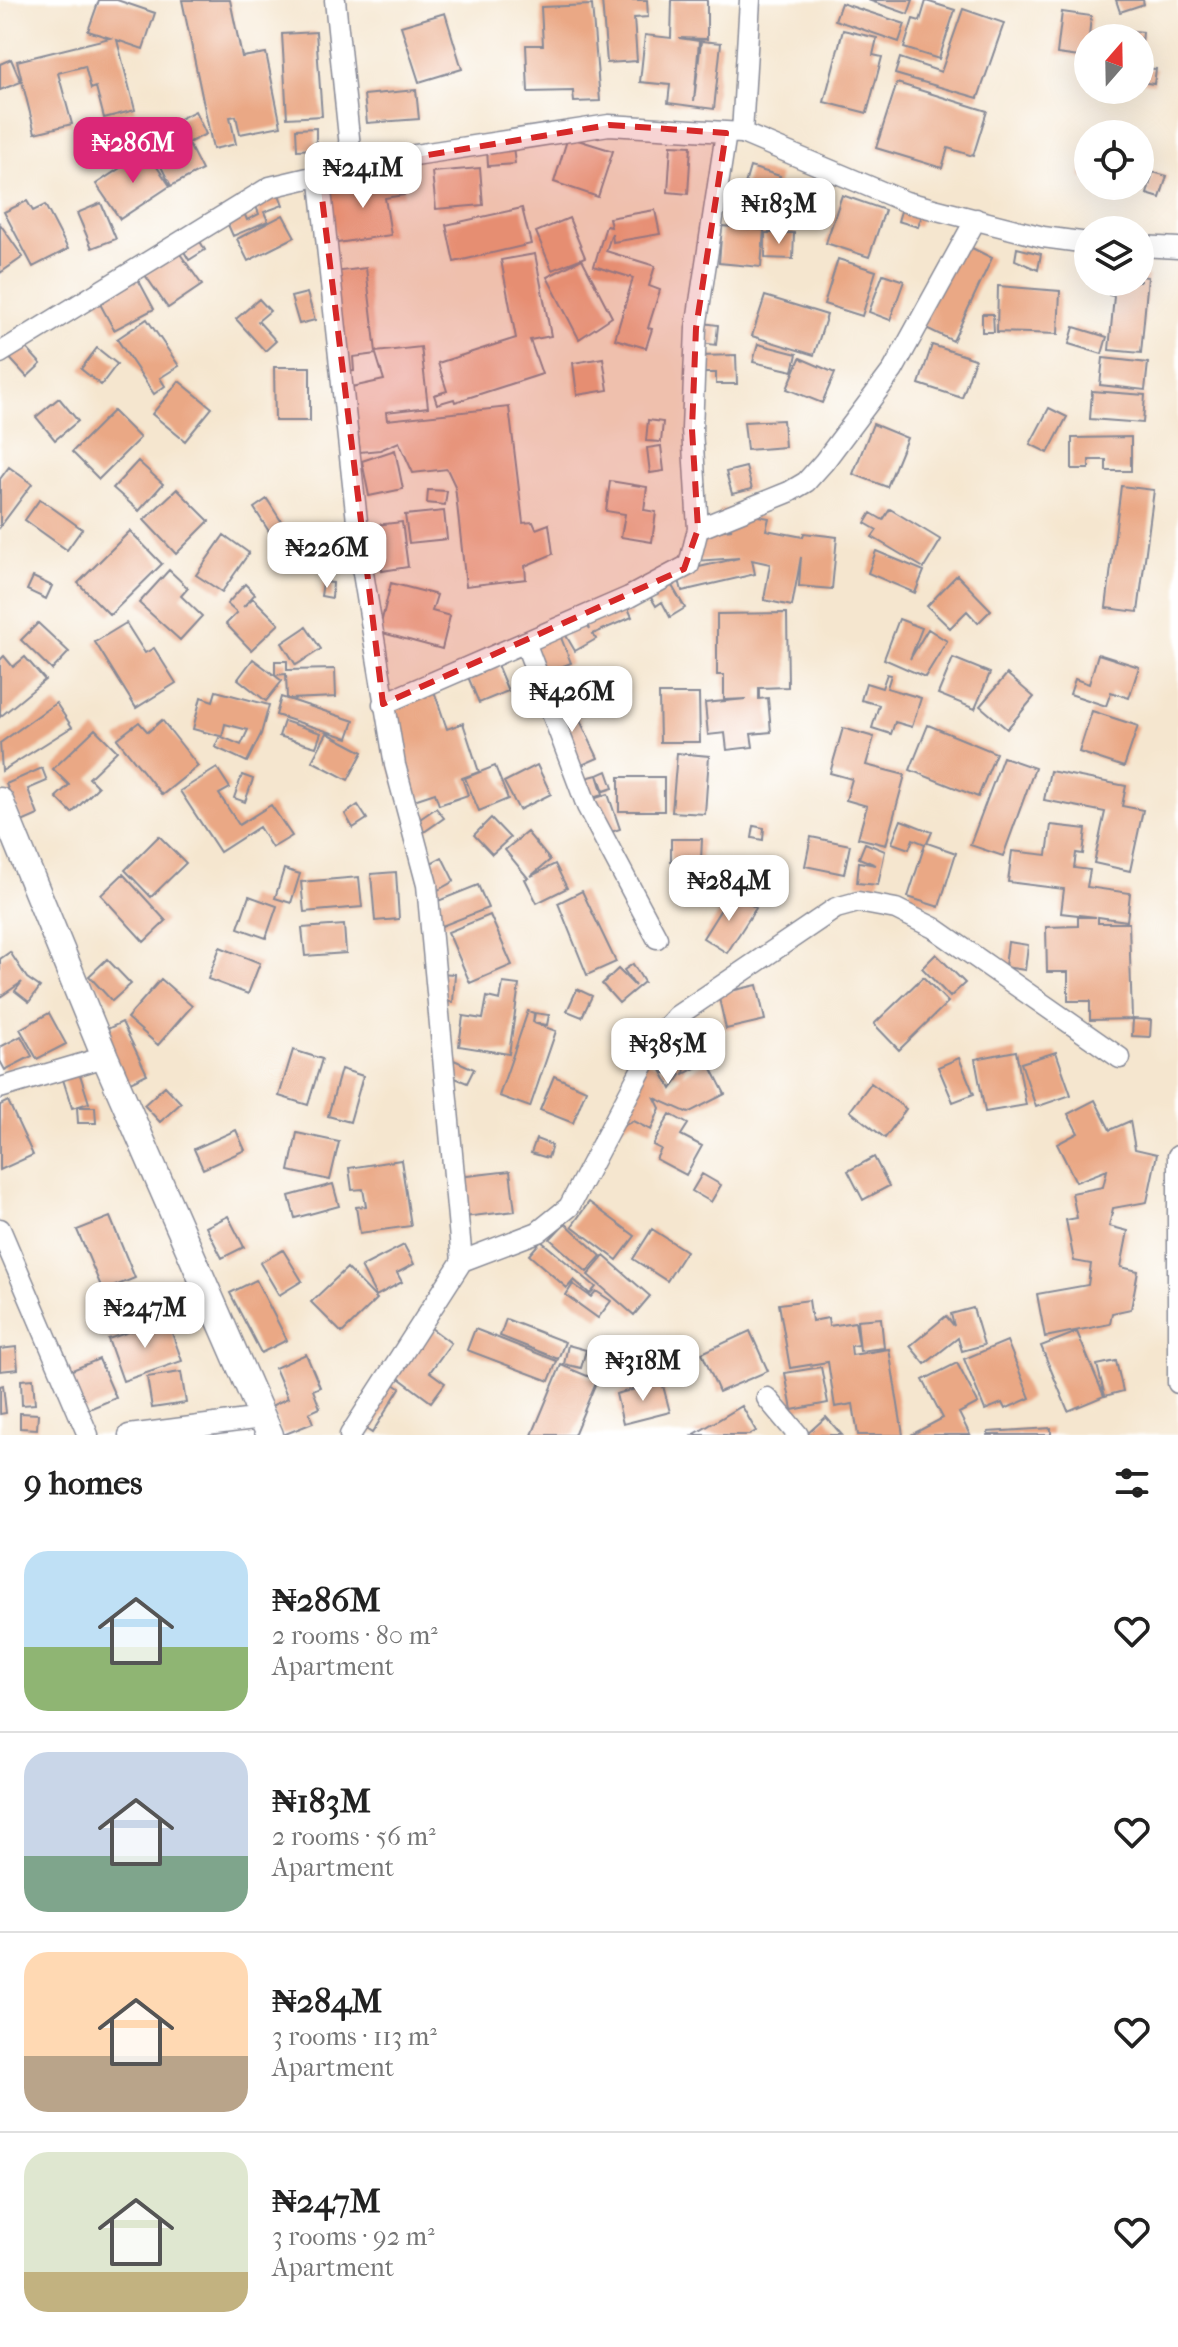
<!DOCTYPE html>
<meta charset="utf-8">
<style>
body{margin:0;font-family:"IM FELL French Canon",serif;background:#f2f2f2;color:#222;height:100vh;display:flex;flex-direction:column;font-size:30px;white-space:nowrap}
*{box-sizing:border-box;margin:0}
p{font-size:26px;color:#767676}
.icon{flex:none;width:44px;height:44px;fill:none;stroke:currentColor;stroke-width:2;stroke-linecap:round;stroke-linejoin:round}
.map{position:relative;height:1435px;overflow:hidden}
.side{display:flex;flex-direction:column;background:#fff;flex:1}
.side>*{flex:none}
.needle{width:52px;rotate:20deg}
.tools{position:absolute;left:1074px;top:24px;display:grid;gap:16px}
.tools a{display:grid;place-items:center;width:80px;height:80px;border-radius:50%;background:#fff;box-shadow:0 8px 32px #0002;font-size:40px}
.price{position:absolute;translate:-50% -68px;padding:0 18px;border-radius:16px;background:#fff;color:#222;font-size:26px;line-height:52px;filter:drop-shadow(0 2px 4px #0008)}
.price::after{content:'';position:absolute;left:50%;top:48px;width:24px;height:18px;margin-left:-12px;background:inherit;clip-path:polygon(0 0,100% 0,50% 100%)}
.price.active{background:#db2777;color:#fff}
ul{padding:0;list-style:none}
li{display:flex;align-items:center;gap:24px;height:200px;padding:0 24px}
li+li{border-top:2px solid #e0e0e0}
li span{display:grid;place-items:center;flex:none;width:224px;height:160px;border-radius:24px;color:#555}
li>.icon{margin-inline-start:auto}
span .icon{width:96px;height:96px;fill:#fffc;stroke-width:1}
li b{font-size:34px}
h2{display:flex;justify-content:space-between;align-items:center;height:96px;padding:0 24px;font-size:34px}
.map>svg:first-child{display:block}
.building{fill:#eaa885;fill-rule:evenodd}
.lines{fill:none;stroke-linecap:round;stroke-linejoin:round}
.minor-casing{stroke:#888a96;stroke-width:23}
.tertiary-casing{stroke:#888a96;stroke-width:29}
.minor{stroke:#fff;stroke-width:20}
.tertiary{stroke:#fff;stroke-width:26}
.marked{fill:#d62828;fill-opacity:0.2;stroke:#d62828;stroke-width:6;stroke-dasharray:16 10;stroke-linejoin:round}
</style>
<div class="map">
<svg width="1178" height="1435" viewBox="0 0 1178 1435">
<rect width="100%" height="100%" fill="#fff"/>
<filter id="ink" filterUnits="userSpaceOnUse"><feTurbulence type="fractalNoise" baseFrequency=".0125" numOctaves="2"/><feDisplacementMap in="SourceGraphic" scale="16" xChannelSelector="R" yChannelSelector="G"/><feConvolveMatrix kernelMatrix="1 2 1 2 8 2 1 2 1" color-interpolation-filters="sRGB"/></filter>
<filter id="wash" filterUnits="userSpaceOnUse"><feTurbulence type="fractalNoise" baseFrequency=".006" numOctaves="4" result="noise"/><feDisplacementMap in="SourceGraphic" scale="32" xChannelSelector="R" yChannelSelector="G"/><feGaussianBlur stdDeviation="1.8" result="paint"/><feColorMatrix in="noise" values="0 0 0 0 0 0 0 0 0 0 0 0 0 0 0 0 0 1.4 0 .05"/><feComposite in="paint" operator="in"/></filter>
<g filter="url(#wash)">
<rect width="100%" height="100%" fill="#f5e6cf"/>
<g id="blocks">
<path class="building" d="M99,0H117L155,13L143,49L117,40L135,110L104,118L96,87L91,89L85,66L58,73L72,124L35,133L17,61L110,38L88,31Z
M182,0H230L242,57L266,53L281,126L240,134L236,116L230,117L236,144L213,149Z
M602,0H647L648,17L634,18L637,61L607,63Z
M672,0H707V39L679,38L699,41L694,101L701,41L721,43L714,109L668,103L670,85L640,82L645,35L671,38Z
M868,0H913L908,14Z
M1116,0H1143L1144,4L1120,12Z
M926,1L955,10L939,59L904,48L913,19L920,21Z
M841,3L905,24L899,42L835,20Z
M592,5L600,101L574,102L573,91L528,92L526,45H543L541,7Z
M963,9L1004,23L978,98L895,74L900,58L941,72Z
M1062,12L1091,16L1087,58L1057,54Z
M445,13L462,69L419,82L401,26Z
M1102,28L1143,32L1142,44L1140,38H1101Z
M843,30L877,38L873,55L882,57L867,113L824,102Z
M316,32L322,116L287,118L282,34Z
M11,59L21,82L0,90V64Z
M1140,68L1156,69L1154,84L1140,82Z
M897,83L987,111L973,156L948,148L942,168L876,148Z
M416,90L419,119L367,123L364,95Z
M195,111L206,134L188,143L202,170L171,186L152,149L175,137L169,124Z
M316,128V149L297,150L296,129Z
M568,137L613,151L598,197L554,182Z
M1140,144L1148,146L1141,174H1140Z
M671,145L691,146L688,194L668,192Z
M513,146L515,164L488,166L487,148Z
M1087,147H1088V179L1080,178Z
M146,151L170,186L120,219L96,184Z
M750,167L780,176L766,224L736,215Z
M480,168L483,205L436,209L432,172Z
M1153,172L1167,176L1160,198L1147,194Z
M402,179L404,195L385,198L391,235L337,243L328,191Z
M275,184L283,205L264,212L268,221L233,236L222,211L240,203L247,220L259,214L251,193Z
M842,195L885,210L869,257L826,243Z
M27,201L33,211L45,205L68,249L33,267L4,212Z
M101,203L116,239L92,248L77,213Z
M522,208L531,244L454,262L446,225Z
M902,208L922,215L918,227L898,221Z
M655,210L660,234L613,242L612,233L606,251L655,266L649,286L660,290L648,328L652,329L646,348L615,339L633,278L594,266L606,226L611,227L609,218Z
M283,215L295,237L248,261L237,239Z
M569,218L585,257L552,270L536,232Z
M0,224L23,257L0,273Z
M722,226L764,230L761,267L719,263Z
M194,231L205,250L189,260L178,241Z
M765,233H794L793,259L765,258Z
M960,242L992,258L953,341L920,325Z
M1017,248L1041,254L1038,270L1015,260Z
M178,251L202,285L168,308L145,275Z
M535,254L551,336L530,340L542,374L455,402L454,399L437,404L434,395L447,391L438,363L516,338L501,260Z
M582,259L612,317L579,339L547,277Z
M838,259L876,271L862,316L824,304Z
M132,268L154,309L114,330L92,289Z
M366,268L376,352L421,347L428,407L386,412L387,420L509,407L523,523L533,522L536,529L549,524L553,554L525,566L526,579L466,586L455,486L447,469L413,473L399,442L380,450L360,452L352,387L384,380L376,354L353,357L354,371L345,372L333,272Z
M883,274L904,281L890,320L869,312Z
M1140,276L1148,277L1141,353L1109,350L1114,296L1109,295L1110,282H1140Z
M998,286L1060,291L1058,334L997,332Z
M307,293L315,320L299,324L291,297Z
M765,296L827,315L814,355L752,336Z
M259,299L270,311L258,321L276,341L265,351L236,319Z
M982,314H993L994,332H982Z
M147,319L179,366L160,378L165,386L154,394L117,339Z
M703,323L718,325L716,345L700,343Z
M1074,327L1107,337L1102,354L1069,344Z
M19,340L41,364L27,377L5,353Z
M758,344L797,354L793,371L753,362Z
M932,345L975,359L962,398L919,384Z
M97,348L117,364L101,385L81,369Z
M736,355L737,384H716V373H701V356Z
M603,358L608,390L577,395L573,363Z
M800,358L835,373L822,403L787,389Z
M1103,358L1148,363L1145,390L1100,385Z
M274,367H310V421H275Z
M179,381L212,408L185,441L152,414Z
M1092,391L1145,395L1143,423L1090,419Z
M59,398L78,421L55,440L36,417Z
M1049,408L1067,417L1048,453L1030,444Z
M113,411L140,438L99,479L72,452Z
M648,420L663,422L661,442L646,441Z
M783,420L785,447L747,450L744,422Z
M873,424L907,438L887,487L853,474Z
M1131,437V471H1106V460H1089V469H1072V438Z
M661,446L664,471L650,473L647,448Z
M395,450L403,489L369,496L362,461Z
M138,461L163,484L139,511L113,488Z
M9,467L32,484L0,527V479Z
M746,467L752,489L732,494L726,472Z
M610,481L647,487L644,510L656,512L652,542L621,537L625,514L606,511Z
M1121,486L1154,490L1138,612L1106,608Z
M177,489L209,521L176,554L144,520Z
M428,490L447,491L445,505L427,503Z
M40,499L82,529L67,550L25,520Z
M267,499L283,524L270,533L254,508Z
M720,509L769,518L766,530L803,537L804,533L837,537L832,589L799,586L801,557L792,606L764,600L770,564L752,560L755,574L682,591L677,572L739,558L695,561L689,521L717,531L732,529L717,526Z
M890,509L941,540L924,568L872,537L877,530L865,523L871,513L883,520Z
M444,511L447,539L409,543L405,515Z
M402,522L408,567L382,571L376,525Z
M130,531L162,564L110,615L78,583Z
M224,535L249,553L222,592L196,575Z
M876,551L924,571L915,593L868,573Z
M169,570L188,588L181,596L202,616L180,640L139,603Z
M665,574L685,608L670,617L662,602L656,606L644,586Z
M957,575L991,610L978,623L967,611L950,628L927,606Z
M33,577L52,586L46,599L27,590Z
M323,582L333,583L332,598L321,596Z
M391,583L437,595L432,611L450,616L442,649L379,632Z
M245,584L255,594L243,607L253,598L279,624L251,650L226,624L237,613L227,604Z
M624,599L632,617L593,634L596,639L575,651L561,627L582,615L590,629L584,616Z
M787,613L788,687L759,688V699L768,698L771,732L751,734L753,747L727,750L725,733L708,735L705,703L746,699L724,700V675H717V614Z
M899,619L922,628L910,659L928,629L947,641L925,677L884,659Z
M38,623L69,652L52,670L21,640Z
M126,623L145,653L154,648L176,683L136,708L95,642Z
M306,627L321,649L296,665L282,643Z
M558,630L571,663L535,677L522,644Z
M1098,654L1139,667L1129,698L1111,692L1106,706L1070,694L1075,679L1089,684Z
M4,656L13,667L25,657L45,680L0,717V660Z
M953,658L990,673L975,709L938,694Z
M253,659L282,681L266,701L238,679Z
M495,660L508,691L479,703L466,672Z
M275,661H287V670L335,669L336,697L288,699L354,721L348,738L276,715L281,697L287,699L286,674L275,675Z
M887,674L891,675L887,688L921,698L912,727L895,722L891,734L872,728L879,705L861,700L866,683L882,688Z
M1007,674L1034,697L1007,729L980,706Z
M216,691L269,705L261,734L247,762L215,747L220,736L193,729L201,697L213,701ZM225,724L248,730L241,745L222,737Z
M434,691L447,729L463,723L479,772L462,778L468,795L439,805L435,793L402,804L383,748L401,741L389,706Z
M659,694H699L700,742H660Z
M570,699L598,758L575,768L547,709Z
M56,703L72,727L2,771L0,743Z
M1092,711L1138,726L1124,767L1079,752Z
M162,720L198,766L162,795L117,739L139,722L148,732Z
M284,721L321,733L316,747L279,736Z
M928,725L996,753L978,797L910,770Z
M843,728L874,737L866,765L905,775L886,845L858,838L867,806L846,800L852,779L830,773Z
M95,729L117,751L89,778L98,787L72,813L56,797L69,785L53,769Z
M327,733L363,752L348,780L312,761Z
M677,753L709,756L705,814L672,812Z
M1003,757L1035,768L1003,856L970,845Z
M537,765L551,794L519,810L504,782Z
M495,766L508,799L479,811L465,778Z
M42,768L47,781L28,789L38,815L22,822L6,784Z
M217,768L230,788L219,794L239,825L271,805L292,836L272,848L259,827L220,852L180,791Z
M607,771L613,788L604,791L598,775Z
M1050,771L1126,786L1122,806L1143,810L1130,871L1094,863L1105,812L1044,800Z
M242,775L253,779L245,802L234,798Z
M597,775L603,794L581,801L575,781Z
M619,777H664V811H619Z
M608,794L620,829L597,837L584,802Z
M358,805L367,819L353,828L345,814Z
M436,808L444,818L424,832L417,821Z
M491,818L510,838L492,854L474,835Z
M901,820L932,832L927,843L956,853L939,907L908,897L925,844L913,839L909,849L892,843Z
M1051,825L1086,829L1083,854L1076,853L1074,868L1090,870L1087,887L1130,893L1127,921L1098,917V923H1129L1132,1019L1090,1020V1001H1068V972H1047L1046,927L1078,926V917H1096L1061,913L1064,889L1008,882L1012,851L1047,855Z
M754,826L764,828L763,840L752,838Z
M527,832L550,860L531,876L555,864L567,888L537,903L525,879L528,878L505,850Z
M159,836L186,863L151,897L125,870Z
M811,837L850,845L844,874L805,866Z
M671,839H702L701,861H671Z
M865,843L885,851L878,885L857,883L859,862L876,865L859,858Z
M442,857L454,881L431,894L418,870Z
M284,869L300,874L291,903L275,898Z
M396,872L399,919L375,921L371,874Z
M123,874L166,921L144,942L101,895Z
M359,877L362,907L304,912L301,882Z
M478,885L488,908L442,926L433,903Z
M582,891L616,962L587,975L558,903Z
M731,893L756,908L727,953L703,938Z
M249,896L277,906L266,938L238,928Z
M490,915L512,965L470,983L448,932Z
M344,925L346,953L305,956L302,928Z
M1008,942L1028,945L1025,970L1005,967Z
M220,947L260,963L248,994L208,979Z
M10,952L27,978L40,987L29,1002L15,991L22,982L0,997V959Z
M936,954L965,983L950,997L922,968Z
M107,959L131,984L112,1001L89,976Z
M633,964L644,982L619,1003L602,984L618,969L635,986L624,970Z
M437,973L455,974L453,1002L436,1001Z
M923,977L948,1002L899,1050L874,1024Z
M161,979L192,1006L158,1045L127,1018Z
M503,983L519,985L509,1054L459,1046L463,1016L483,1019L487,997L500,1000Z
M757,985L765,1020L726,1029L718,994Z
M577,989L592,996L582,1017L567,1011Z
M528,1011L534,1013L533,1023L535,1013L549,1015L547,1025L534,1023L556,1031L530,1107L499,1096Z
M49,1013L66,1044L37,1059L20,1029Z
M1133,1019L1151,1020L1150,1037L1132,1036Z
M122,1022L147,1074L124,1085L99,1033Z
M668,1034L690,1037L684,1074L708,1061L725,1094L688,1113L655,1098L660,1108L651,1130L633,1121L617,1129L637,1057L659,1066L671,1089L681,1075L662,1072Z
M21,1036L32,1056L5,1070L0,1061V1047Z
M293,1050L322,1059L308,1105L279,1096Z
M1016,1051L1026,1105L985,1112L975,1059Z
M1056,1052L1071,1095L1036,1107L1021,1063Z
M959,1058L974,1094L953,1102L938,1067Z
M454,1060L474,1069L467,1083L448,1075Z
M78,1068L89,1103L72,1108L61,1073Z
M341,1069L363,1076L350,1122L328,1116Z
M554,1076L586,1090L573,1123L540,1110Z
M871,1083L906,1109L885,1138L850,1111Z
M165,1086L181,1103L160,1122L144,1105Z
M1095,1100L1110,1130L1130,1121L1135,1149L1157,1154L1147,1202L1113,1208L1109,1226L1128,1231L1121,1267L1138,1271L1131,1309L1112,1313L1110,1324L1045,1337L1037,1294L1088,1285L1091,1264L1074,1261L1066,1220L1077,1218L1072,1193L1103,1187L1107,1170L1076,1182L1057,1144L1078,1133L1068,1114Z
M8,1101L33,1155L0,1170V1105Z
M77,1107H95L96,1123H78Z
M670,1114L688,1124L681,1135L702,1146L686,1175L656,1159L661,1149L653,1145Z
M236,1130L245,1150L203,1169L194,1149Z
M297,1133L339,1142L330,1180L289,1171Z
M536,1139L552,1145L548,1158L531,1153Z
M874,1157L889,1186L863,1200L848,1171Z
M401,1160L411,1226L360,1233L356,1207L366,1206L363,1189L352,1190L349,1168Z
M510,1171L515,1211L464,1217L459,1177Z
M702,1174L721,1185L711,1202L692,1191Z
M333,1184L339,1206L295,1218L289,1196Z
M589,1202L635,1236L617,1260L572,1226Z
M228,1216L244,1247L222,1258L206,1227Z
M110,1217L135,1278L103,1291L77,1230Z
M565,1223L601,1256L587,1272L550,1239Z
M652,1229L686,1251L667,1281L633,1259Z
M541,1241L596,1287L590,1294L574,1280L567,1288L529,1255Z
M404,1245L414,1264L397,1273L402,1282L376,1296L361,1267Z
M283,1250L302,1281L279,1295L260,1263Z
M604,1256L650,1296L634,1315L588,1275Z
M347,1268L377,1299L342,1333L311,1302Z
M256,1280L287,1340L261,1353L230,1293Z
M573,1284L591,1297L596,1291L611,1301L598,1318L566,1295Z
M809,1300L812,1321L828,1318L829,1326L855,1322L859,1345L851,1346L852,1355L889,1349L903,1435H858L853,1404L835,1407L828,1362L790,1368L779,1304Z
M973,1308L984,1345L962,1351L958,1338L925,1364L910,1346L946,1316L954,1326L951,1314Z
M881,1318L884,1348L860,1351L857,1320Z
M167,1319L182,1361L123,1381L108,1339Z
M506,1319L565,1342L558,1359L500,1336Z
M423,1322L451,1343L430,1372L445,1383L431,1402L388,1370Z
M475,1329L557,1361L549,1381L467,1350Z
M750,1331L768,1371L719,1392L702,1353Z
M1077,1332L1104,1396L1068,1411L1041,1346Z
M1007,1341L1030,1398L1005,1409L1002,1403L985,1410L964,1359Z
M568,1345L586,1350L581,1368L564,1364Z
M16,1347L18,1369L0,1371V1349Z
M306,1354L320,1387L313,1390L320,1408L309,1413L313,1423L283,1435L271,1406L288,1398L275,1368Z
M99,1359L116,1398L77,1414L60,1375Z
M614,1359L628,1362L625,1374L611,1371Z
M1116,1361L1123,1391L1105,1396L1097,1365Z
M957,1363L978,1403L959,1413L970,1435H911L943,1418L923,1380Z
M561,1365L597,1380L574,1435H532Z
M821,1367L828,1403L792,1410L785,1373Z
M181,1372L186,1403L152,1408L147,1377Z
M383,1377L400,1388L372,1433L355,1422Z
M33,1379L35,1404L22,1405L21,1380Z
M662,1382L670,1412L623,1424L616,1394Z
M3,1385L6,1413L0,1414V1386Z
M742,1406L756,1431L749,1435H693Z
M20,1413L38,1414L37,1429L20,1428Z
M826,1417L842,1435H806Z
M1051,1428V1435H988V1432Z"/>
</g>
</g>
<g filter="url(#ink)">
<use href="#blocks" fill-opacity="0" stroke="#888a96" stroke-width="2"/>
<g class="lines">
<g class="minor-casing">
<path id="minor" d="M335,0L352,167
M742,133L750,0
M319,173L362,567L395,765L427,885L462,1261
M1140,246L1178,248
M0,353L270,187L389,159L609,125L742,133L906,202L1043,237L1088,243
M698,529L789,492L806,482L824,462L893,370L976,219
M525,642L587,806L657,938
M383,704L629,597L689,565L698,529L692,429L696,328L726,133
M0,1088L105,1057
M1178,1156V1383
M0,1229L88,1435
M767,1398L798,1435
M129,1435L262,1418
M350,1435L462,1261L538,1232L569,1207L659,1036L677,1016L836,908L858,902L896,909L934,928L1120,1058"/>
</g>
<g class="tertiary-casing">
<path id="tertiary" d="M0,801L105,1057L270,1435"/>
</g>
<use href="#minor" class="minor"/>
<use href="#tertiary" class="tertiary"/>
</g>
</g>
<path class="marked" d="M609,125L726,133L696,328L692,429L698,529L684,569L383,704L319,173Z"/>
</svg>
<div class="tools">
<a><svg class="needle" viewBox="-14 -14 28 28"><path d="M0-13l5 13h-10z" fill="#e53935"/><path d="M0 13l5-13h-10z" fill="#767676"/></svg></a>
<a><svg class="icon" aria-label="locate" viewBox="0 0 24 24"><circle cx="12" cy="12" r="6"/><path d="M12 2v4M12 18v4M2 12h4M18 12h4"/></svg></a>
<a><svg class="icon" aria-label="layers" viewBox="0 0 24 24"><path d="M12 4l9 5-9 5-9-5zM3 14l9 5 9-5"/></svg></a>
</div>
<b class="price active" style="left:133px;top:185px">₦286M</b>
<b class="price" style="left:363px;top:210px">₦241M</b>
<b class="price" style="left:779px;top:246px">₦183M</b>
<b class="price" style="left:327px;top:590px">₦226M</b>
<b class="price" style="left:572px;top:734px">₦426M</b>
<b class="price" style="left:729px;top:923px">₦284M</b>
<b class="price" style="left:668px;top:1086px">₦385M</b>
<b class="price" style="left:145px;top:1350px">₦247M</b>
<b class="price" style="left:643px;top:1403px">₦318M</b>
</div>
<section class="side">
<h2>9 homes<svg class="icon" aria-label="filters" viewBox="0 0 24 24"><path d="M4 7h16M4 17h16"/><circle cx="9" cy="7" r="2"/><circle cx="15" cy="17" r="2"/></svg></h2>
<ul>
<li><span style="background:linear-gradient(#bfe0f5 60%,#8fb573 0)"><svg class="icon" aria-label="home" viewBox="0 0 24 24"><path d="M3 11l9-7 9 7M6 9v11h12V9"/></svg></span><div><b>₦286M</b><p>2 rooms · 80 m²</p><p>Apartment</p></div><svg class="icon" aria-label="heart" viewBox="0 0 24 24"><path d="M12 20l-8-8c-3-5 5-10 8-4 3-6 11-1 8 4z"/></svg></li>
<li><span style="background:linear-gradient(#c9d6e8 65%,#7fa58c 0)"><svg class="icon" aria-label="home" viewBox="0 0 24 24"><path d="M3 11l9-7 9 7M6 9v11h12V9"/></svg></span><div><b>₦183M</b><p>2 rooms · 56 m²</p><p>Apartment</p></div><svg class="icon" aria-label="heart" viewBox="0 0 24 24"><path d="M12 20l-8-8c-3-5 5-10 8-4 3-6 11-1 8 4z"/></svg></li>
<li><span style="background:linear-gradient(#ffd9b3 65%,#b9a48a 0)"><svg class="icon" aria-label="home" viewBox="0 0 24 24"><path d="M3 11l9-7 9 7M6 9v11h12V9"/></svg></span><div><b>₦284M</b><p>3 rooms · 113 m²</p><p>Apartment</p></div><svg class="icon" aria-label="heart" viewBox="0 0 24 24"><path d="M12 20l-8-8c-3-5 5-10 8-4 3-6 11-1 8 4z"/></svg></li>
<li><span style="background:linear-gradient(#dfe7d0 75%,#c2b280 0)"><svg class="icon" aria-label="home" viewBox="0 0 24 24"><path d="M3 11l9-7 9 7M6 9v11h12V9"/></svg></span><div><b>₦247M</b><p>3 rooms · 92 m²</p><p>Apartment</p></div><svg class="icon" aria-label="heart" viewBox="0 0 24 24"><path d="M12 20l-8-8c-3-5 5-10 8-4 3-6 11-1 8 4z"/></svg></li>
</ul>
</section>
